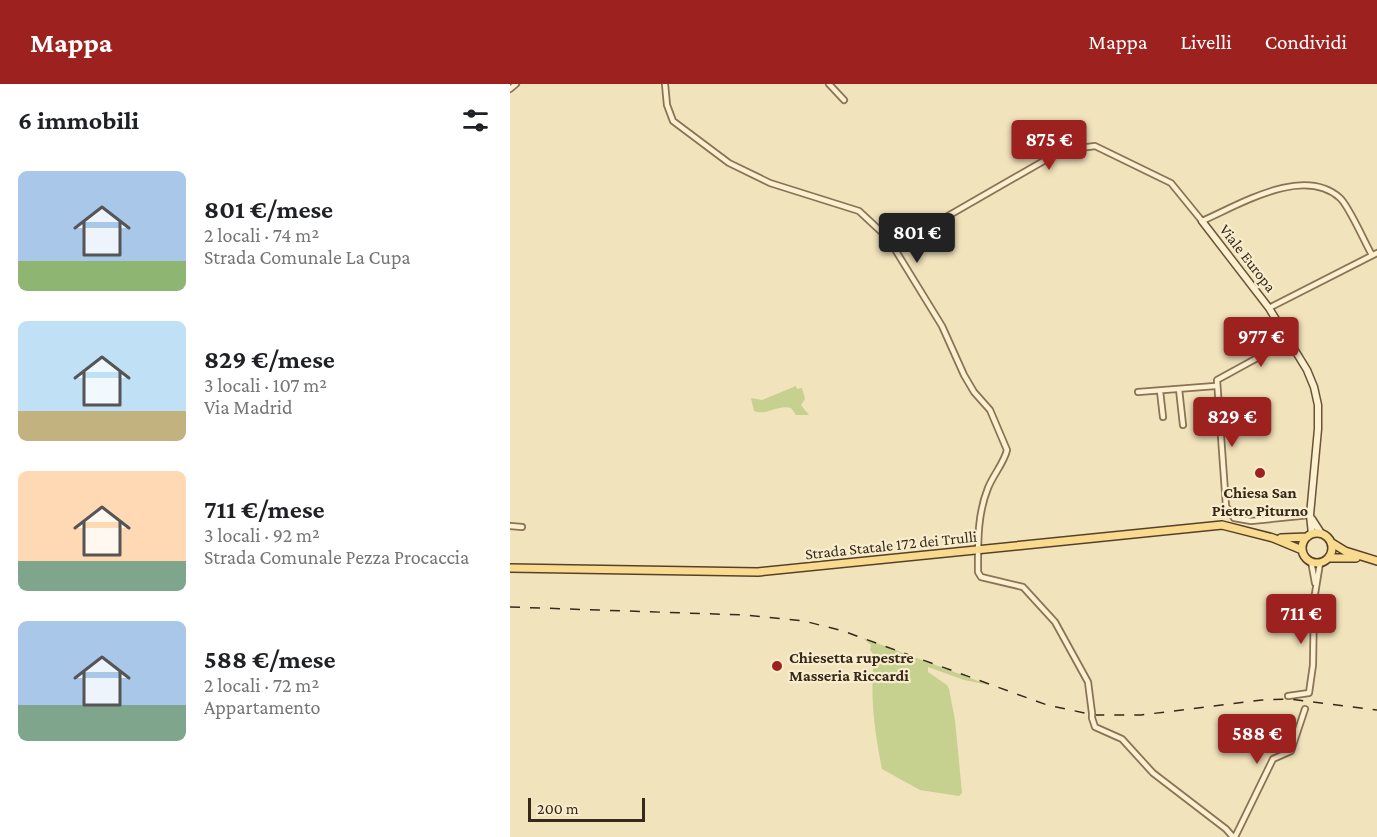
<!DOCTYPE html>
<html lang="it">
<meta charset="utf-8">
<style>
body{margin:0;font-family:"Crimson Pro",serif;background:#f6f6f6;color:#202124;height:100vh;display:flex;flex-direction:column;font-size:22px;white-space:nowrap}
*{box-sizing:border-box;margin:0}
p{font-size:20px;color:#757577}
.icon{flex:none;width:33px;height:33px;fill:none;stroke:currentColor;stroke-width:2;stroke-linecap:round;stroke-linejoin:round}
.map{position:relative;flex:1;overflow:hidden}
.side{display:flex;flex-direction:column;background:#fff;width:510px}
.side>*{flex:none}
.scale{position:absolute;left:18px;bottom:15px;width:117px;box-sizing:border-box;padding-left:6px;border:3px solid #37291a;border-top:0;font-size:16px;line-height:21px;white-space:nowrap;color:#37291a;-webkit-text-stroke:4px #f8edcc;paint-order:stroke}
.price{position:absolute;translate:-50% -51px;padding:0 14px;border-radius:6px;background:#9d221f;color:#fff;font-size:20px;line-height:39px;filter:drop-shadow(0 2px 3px #0008)}
.price::after{content:'';position:absolute;left:50%;top:36px;width:18px;height:14px;margin-left:-9px;background:inherit;clip-path:polygon(0 0,100% 0,50% 100%)}
.price.current{background:#222;color:#fff}
ul{padding:0;list-style:none}
li{display:flex;align-items:center;gap:18px;height:150px;padding:0 18px}
li span{display:grid;place-items:center;flex:none;width:168px;height:120px;border-radius:9px;color:#555}
li>.icon{margin-inline-start:auto}
span .icon{width:72px;height:72px;fill:#fffc;stroke-width:1}
li b{font-size:26px}
h2{display:flex;justify-content:space-between;align-items:center;height:72px;padding:0 18px;font-size:26px}
header{display:flex;align-items:center;gap:36px;box-sizing:border-box;height:84px;padding:0 30px;background:#9d221f;color:#fff}
header strong{font-size:28px}
nav{display:flex;gap:33px;margin-inline-start:auto;font-size:21px}
main{display:flex;flex:1;min-height:0}
.map>svg:first-child{display:block}
.green{fill:#c6d08f}
.lines{fill:none;stroke-linecap:round;stroke-linejoin:round}
.street-casing{stroke:#8a7254;stroke-width:8}
.secondary-casing{stroke:#6b5337;stroke-width:9}
.primary-casing{stroke:#574029;stroke-width:10}
.street{stroke:#fbf0cf;stroke-width:4.5}
.secondary{stroke:#fbf0cf;stroke-width:6}
.primary{stroke:#f9db8f;stroke-width:7}
.rail{stroke:#37291a;stroke-width:1.5;stroke-dasharray:10 10;stroke-linecap:butt}
.street-bridge-casing{stroke:#8a7254;stroke-width:8;stroke-linecap:butt}
.street-bridge{stroke:#fbf0cf;stroke-width:4.5}
.poi-dot{fill:#9d221f;stroke:#f8edcc;stroke-width:2}
.labels{text-anchor:middle;dominant-baseline:central;stroke-width:4.5;stroke-linejoin:round;paint-order:stroke}
.street-label{font-size:16px;fill:#37291a;stroke:#f8edcc}
.poi-label{font-size:16px;font-weight:bold;fill:#37291a;stroke:#f8edcc}
</style>
<header>
<strong>Mappa</strong>
<nav><a>Mappa</a><a>Livelli</a><a>Condividi</a></nav>
</header>
<main>
<section class="side">
<h2>6 immobili<svg class="icon" aria-label="filters" viewBox="0 0 24 24"><path d="M4 7h16M4 17h16"/><circle cx="9" cy="7" r="2"/><circle cx="15" cy="17" r="2"/></svg></h2>
<ul>
<li><span style="background:linear-gradient(#a9c7e8 75%,#8fb573 0)"><svg class="icon" aria-label="home" viewBox="0 0 24 24"><path d="M3 11l9-7 9 7M6 9v11h12V9"/></svg></span><div><b>801 €/mese</b><p>2 locali · 74 m²</p><p>Strada Comunale La Cupa</p></div></li>
<li><span style="background:linear-gradient(#bfe0f5 75%,#c2b280 0)"><svg class="icon" aria-label="home" viewBox="0 0 24 24"><path d="M3 11l9-7 9 7M6 9v11h12V9"/></svg></span><div><b>829 €/mese</b><p>3 locali · 107 m²</p><p>Via Madrid</p></div></li>
<li><span style="background:linear-gradient(#ffd9b3 75%,#7fa58c 0)"><svg class="icon" aria-label="home" viewBox="0 0 24 24"><path d="M3 11l9-7 9 7M6 9v11h12V9"/></svg></span><div><b>711 €/mese</b><p>3 locali · 92 m²</p><p>Strada Comunale Pezza Procaccia</p></div></li>
<li><span style="background:linear-gradient(#a9c7e8 70%,#7fa58c 0)"><svg class="icon" aria-label="home" viewBox="0 0 24 24"><path d="M3 11l9-7 9 7M6 9v11h12V9"/></svg></span><div><b>588 €/mese</b><p>2 locali · 72 m²</p><p>Appartamento</p></div></li>
</ul>
</section>
<div class="map">
<svg width="867" height="753" viewBox="0 0 867 753">
<rect width="100%" height="100%" fill="#f1e3bc"/>
<path class="green" d="M286,302L287,305L292,304L295,315L291,321L299,331H286L281,324C268,320 257,332 244,327L241,314L252,316Z
M353,554L479,601L454,596L418,583V588L437,601L439,605L445,636L452,709L449,712L410,706L372,685C364,644 360,614 364,571L360,566L361,561Z"/>
<g class="lines">
<g class="street-casing">
<path id="street" d="M155,0L157,21L163,37L219,79L260,99L349,127L378,154L432,242L454,291L464,308L480,326L497,366C494,379 483,391 478,404C467,431 468,460 468,488L471,493L513,503L545,538L578,598L582,629
M319,0L334,16
M0,5L6,0
M384,163L544,71L570,64L585,62L661,99L692,137C729,121 793,81 830,114C839,122 855,159 862,171
M759,224L867,169
M780,256L707,296L716,422L724,434L741,437L800,431
M669,305L673,341
M650,307L653,333
M628,308L705,302
M0,442L12,443
M801,477L805,499
M778,612L799,609L803,581L804,516L810,479
M582,634L585,643L612,655L643,689L716,745L723,753
M725,753L763,675L781,667L795,625"/>
</g>
<g class="secondary-casing">
<path id="secondary" d="M692,137L759,224L797,286L804,303L808,321V345L800,431L802,450
M802,435L811,449"/>
</g>
<g class="primary-casing">
<path id="primary" d="M792 464a15 15 0 1 1 30 0a15 15 0 1 1-30 0Z
M771,454L797,453
M822,459L835,467L867,477
M819,474H846
M0,484L248,488L712,441L763,454L792,466"/>
</g>
<use href="#street" class="street"/>
<use href="#secondary" class="secondary"/>
<use href="#primary" class="primary"/>
<path class="rail" d="M0,523L234,531L294,537L333,547L537,621L584,631H631L752,616L780,615L867,626"/>
<g class="street-bridge-casing">
<path id="street-bridge" d="M582,629V634"/>
</g>
<use href="#street-bridge" class="street-bridge"/>
</g>
<g class="poi-dot">
<circle cx="750" cy="389" r="6"/>
<circle cx="267" cy="582" r="6"/>
</g>
<g class="labels">
<g class="street-label">
<text transform="translate(738 174) rotate(52)">Viale Europa</text>
<text transform="translate(381 461) rotate(-6)">Strada Statale 172 dei Trulli</text>
</g>
<g class="poi-label">
<text x="750" y="408">Chiesa San<tspan x="750" dy="18">Pietro Piturno</tspan></text>
<text x="279" y="573" text-anchor="start">Chiesetta rupestre<tspan x="279" dy="18">Masseria Riccardi</tspan></text>
</g>
</g>
</svg>
<div class="scale">200 m</div>
<b class="price" style="left:539px;top:87px">875 €</b>
<b class="price current" style="left:407px;top:180px">801 €</b>
<b class="price" style="left:751px;top:284px">977 €</b>
<b class="price" style="left:722px;top:364px">829 €</b>
<b class="price" style="left:791px;top:561px">711 €</b>
<b class="price" style="left:747px;top:681px">588 €</b>
</div>
</main>
